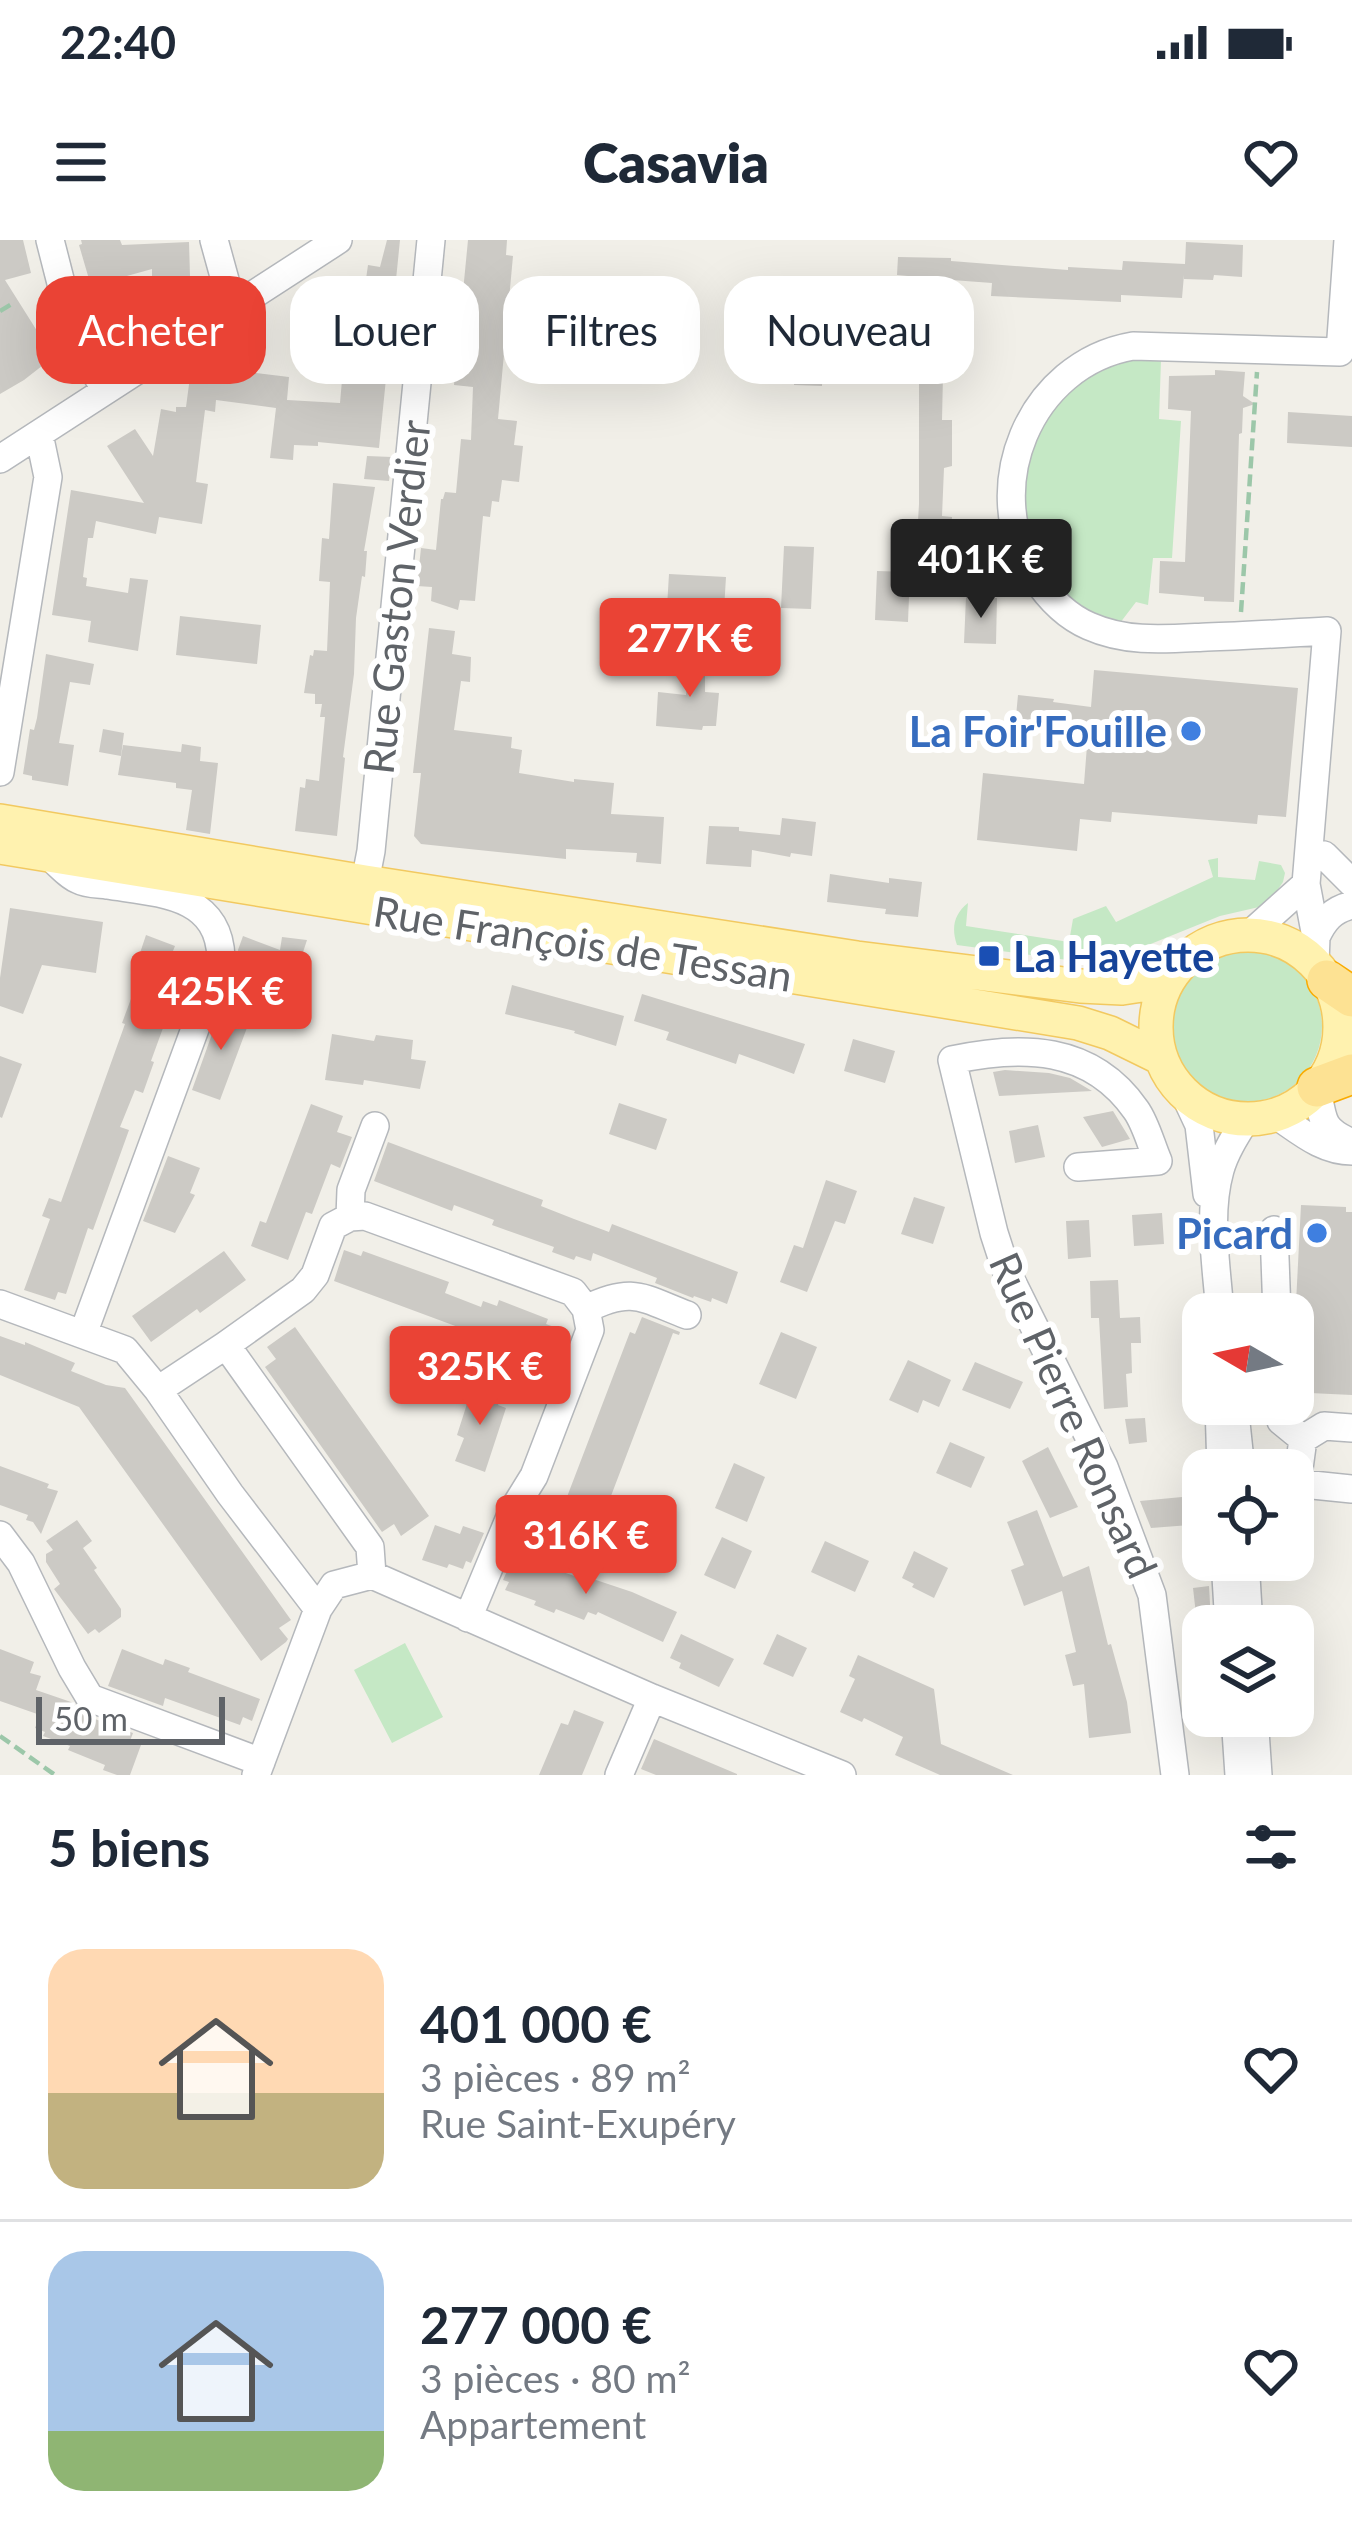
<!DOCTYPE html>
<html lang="fr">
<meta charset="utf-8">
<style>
body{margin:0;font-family:Lato,sans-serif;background:#f2f2f3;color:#1f2937;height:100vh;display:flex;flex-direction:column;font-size:45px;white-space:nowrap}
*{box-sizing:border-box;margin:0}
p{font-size:39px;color:#747a83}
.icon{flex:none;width:66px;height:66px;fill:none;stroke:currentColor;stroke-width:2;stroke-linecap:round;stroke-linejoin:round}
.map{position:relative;height:1535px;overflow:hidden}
.details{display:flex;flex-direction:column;background:#fff;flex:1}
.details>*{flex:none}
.banner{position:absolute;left:36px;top:36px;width:1281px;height:108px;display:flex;gap:24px}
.needle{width:78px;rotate:279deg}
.buttons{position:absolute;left:1182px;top:1053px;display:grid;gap:24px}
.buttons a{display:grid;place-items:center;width:132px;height:132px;border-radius:24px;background:#fff;box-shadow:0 12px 48px #0002;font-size:60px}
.scale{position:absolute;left:36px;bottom:30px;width:189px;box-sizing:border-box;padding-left:12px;border:6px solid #5f6368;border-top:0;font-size:33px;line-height:42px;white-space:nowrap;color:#5f6368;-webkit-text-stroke:9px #fff;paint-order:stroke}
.price{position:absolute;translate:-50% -102px;padding:0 27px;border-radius:12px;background:#ea4335;color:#fff;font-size:39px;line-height:78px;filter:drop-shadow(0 3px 6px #0008)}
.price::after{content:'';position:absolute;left:50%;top:72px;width:36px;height:27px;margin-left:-18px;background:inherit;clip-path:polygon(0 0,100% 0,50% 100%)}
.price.selected{background:#222;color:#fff}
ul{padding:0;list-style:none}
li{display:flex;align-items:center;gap:36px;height:300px;padding:0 48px}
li+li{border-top:3px solid #e0e1e3}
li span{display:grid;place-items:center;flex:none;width:336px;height:240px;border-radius:36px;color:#555}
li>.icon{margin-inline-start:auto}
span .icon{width:144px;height:144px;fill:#fffc;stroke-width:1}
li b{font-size:51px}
h2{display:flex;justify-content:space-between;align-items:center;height:144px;padding:0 48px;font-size:51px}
.pill{padding:0 42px;border-radius:36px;background:#fff;box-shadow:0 12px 48px #0002;font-size:42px;line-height:108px}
.pill.selected{background:#ea4335;color:#fff}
.status{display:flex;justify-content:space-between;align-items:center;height:84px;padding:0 60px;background:#fff;direction:ltr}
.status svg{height:33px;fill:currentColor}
header{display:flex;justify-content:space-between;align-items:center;height:156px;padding:0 48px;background:#fff;font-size:54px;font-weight:800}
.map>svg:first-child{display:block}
.green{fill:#c5e8c5}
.building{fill:#cccac5}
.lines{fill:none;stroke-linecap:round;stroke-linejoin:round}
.minor-casing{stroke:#b5b8bc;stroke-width:30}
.major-casing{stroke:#f2c960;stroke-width:36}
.highway-casing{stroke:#f9ab00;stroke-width:42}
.path{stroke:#9cc7a9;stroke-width:4.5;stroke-dasharray:12 6;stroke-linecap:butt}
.minor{stroke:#fff;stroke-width:27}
.major{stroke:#fff2af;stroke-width:33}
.highway{stroke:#fde293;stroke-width:39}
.shop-dot{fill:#3f7fe0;stroke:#fff;stroke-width:4.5}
.transit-dot{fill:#1a4fb4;stroke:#fff;stroke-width:4.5}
.labels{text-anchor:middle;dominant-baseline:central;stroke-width:12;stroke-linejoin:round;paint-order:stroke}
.street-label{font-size:42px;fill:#5f6368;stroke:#fff}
.shop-label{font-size:42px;font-weight:bold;fill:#366cbe;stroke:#fff;text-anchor:end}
.transit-label{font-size:42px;font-weight:bold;fill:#164399;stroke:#fff;text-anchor:start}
</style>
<div class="status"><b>22:40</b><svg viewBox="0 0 49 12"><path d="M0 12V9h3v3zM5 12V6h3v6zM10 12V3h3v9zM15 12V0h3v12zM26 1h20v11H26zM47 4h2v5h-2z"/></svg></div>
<header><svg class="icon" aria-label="menu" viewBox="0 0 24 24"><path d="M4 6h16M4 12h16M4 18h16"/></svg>Casavia<svg class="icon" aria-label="heart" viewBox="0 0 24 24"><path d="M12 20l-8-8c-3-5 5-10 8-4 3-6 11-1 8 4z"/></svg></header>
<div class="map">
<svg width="1352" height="1535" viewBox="0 0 1352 1535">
<rect width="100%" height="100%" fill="#f1efe8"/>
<path class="green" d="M1131,118L1161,120L1159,179L1181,181L1172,318H1153L1148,365L1136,362L1120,383C1099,376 1079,369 1062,354C994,291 1022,185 1087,133C1098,124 1118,122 1131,118Z
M1218,618V637L1255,640L1259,621L1281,625L1285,633L1283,642L1272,658L1259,667L1220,676L1111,720L1097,724L957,705C951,688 954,674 968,663L966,686L1069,702L1073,679L1106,666L1116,682L1213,637L1208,620Z
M1170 786a76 76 0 1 1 152 0a76 76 0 1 1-152 0Z
M405,1403L443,1477L392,1503L354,1430Z"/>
<path class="building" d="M0,0H23L31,33L5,40L39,94L41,93L56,115L24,140L0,154Z
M81,0H120L122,5L189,2L190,36L152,37V29L91,46L79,5L82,4Z
M387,0H400L379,208L318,202V206L294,205L293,220L270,218L276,168L216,160L215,172L205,170L196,242L208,244L202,284L159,277L156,294L96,281L93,298H88L83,337L87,338L86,346L128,353L130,338L148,340L138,411L88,402L91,381L52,375L71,250L144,263L107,206L135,189L153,216L161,169L176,172V167H186L190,137L231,142V130L289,137L287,160L340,163L345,106H342L348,61H353L355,38L366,39L368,25L380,27Z
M468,0H507L506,15L513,16L498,179L517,181L514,205L523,206L519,242L502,240L499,262L492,261L490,277L483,276L475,361L460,360L458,370L431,361L432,347L417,346L421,308L436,310L441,259H443L445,252L456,253L461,199L471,200L473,147L454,145Z
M1186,2L1243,5L1242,37L1214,35L1213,40L1184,39V35L1182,58L1121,55V62L991,56L992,43L952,40L955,135H943L942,180H952V226L944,228L942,276L952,277L949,333L915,332L919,264V37L897,35L898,17L951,18V21L1068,30V27L1122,30L1123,21L1185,24Z
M780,97L823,99L822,146L794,145L795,127L787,126L788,117L779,116Z
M1215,130L1245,132L1243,156L1255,164L1243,168L1242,193L1239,194L1234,362L1204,361V357L1159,353L1160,321L1185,322L1187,274L1191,171L1168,169L1169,136L1215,135Z
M1288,172L1352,176V207L1287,203Z
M367,216L392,217L389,241L364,239Z
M333,243L375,247L364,311H367L365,337L362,336L356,378L354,434L343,517L345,518L337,596L295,591L300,547L305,548L306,539L319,541L325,477H320L322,464H315V454L304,453L310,415L313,416L314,410L327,411L330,342L319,341L322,298L329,299Z
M784,306L814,307L811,369L781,368Z
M877,331L910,332L908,382L875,380Z
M669,334L726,337L724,370L667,367Z
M966,357L997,358L996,404L964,403Z
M180,376L261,385L257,424L176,415Z
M429,388L455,391L452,414L471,417L470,442L461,441L454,490L512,497L511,508L522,510L519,533L574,542V539L614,543L611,574L664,577L661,624L636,622L637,613L566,609V619L421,604L414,596L421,533H413Z
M690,408H705V452L719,453L716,486H703L702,490L656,486L658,452L686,455Z
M46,414L94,424L90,445L70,442L59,503L74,505L68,546L32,540V536L23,534L30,489L34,490L37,478Z
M1094,430L1298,448L1286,577L1258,575L1257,584L1112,572L1111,582L1080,579L1077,611L977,600L983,533L1084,544L1088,493L1015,487L1018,455L1054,459L1053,462L1091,467Z
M103,489L124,493L121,516L99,512Z
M182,504L201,507L200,521L218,523L210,594L186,590L192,550L176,548V543L118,535L123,505L181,512Z
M782,578L816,582L812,616L791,613L790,617L752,610L751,627L706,624L709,586L739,587V591L780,595Z
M830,634L889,643V638L922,642L918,677L885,674L886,669L827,662Z
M10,668L103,682L96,733L42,725L23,774L0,766V738Z
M146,695L175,706L171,716L180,719L167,752L175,755L151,821L154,822L143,853L135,850L120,887L129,890L93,990L88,988L66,1054L58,1052L55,1060L24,1050L50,979L42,976L49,958L61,962L125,784L122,783L144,724L137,722Z
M243,696L280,710L282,697L307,700L286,764L246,752L257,725L239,718L238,710Z
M512,745L624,776L616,806L574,793L575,791L505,774Z
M642,754L805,804L794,834L739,814L736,824L666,800L669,792L634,781Z
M222,766L251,777L220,860L192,850Z
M332,794L374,801L376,795L413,800L411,819L426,821L420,849L364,840L363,845L325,840Z
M853,799L895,811L885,843L844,831Z
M0,816L22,824L2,878L0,877Z
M1005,830L1049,833L1070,838L1092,851L999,856L993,832Z
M619,863L667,879L656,910L609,894Z
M311,864L343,876L337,892L352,897L340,928L331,924L312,974L306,972L288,1020L251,1006L260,981L266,983Z
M1113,871L1130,899L1102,907L1083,877Z
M1038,885L1045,917L1015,923L1009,891Z
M388,902L543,960L541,966L574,979L609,992L612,984L738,1032L727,1064L712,1058L711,1062L694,1056L693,1058L655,1043L657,1038L593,1013L591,1021L576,1016L574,1020L552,1012L554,1007L492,985L494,980L454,965L452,971L374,941Z
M168,916L200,928L190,953L195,955L175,993L143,981Z
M826,940L857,951L845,984L835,981L807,1052L780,1042L794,1005L803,1008Z
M914,957L945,967L933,1004L901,994Z
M1301,965L1346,967V972H1352V1155L1310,1153L1312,1129L1296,1128L1298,1084L1295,1083Z
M1162,973L1164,1004L1134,1006L1132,975Z
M1089,980L1091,1017L1068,1019L1066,981Z
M344,1010L361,1016L363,1011L449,1042L445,1053L481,1067L483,1061L497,1066L499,1060L548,1079L546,1084L570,1093L557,1126L485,1099L482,1104L456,1094L458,1087L334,1041Z
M224,1011L246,1040L200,1073L197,1069L151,1102L132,1076Z
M1118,1040L1120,1078L1140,1077L1141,1103H1131L1132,1133L1126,1134L1128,1167L1104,1169L1099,1078H1091L1090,1041Z
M642,1077L680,1092L679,1095L673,1093L595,1298L557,1283L630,1092L635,1094Z
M295,1087L429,1276L401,1296L394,1284L382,1292L265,1127L276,1119L267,1107Z
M781,1092L817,1107L796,1159L759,1144Z
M0,1096L25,1105V1102L75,1123L71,1131L106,1145L125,1148L291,1380L279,1388L288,1399L286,1402L261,1421L79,1167L0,1135Z
M908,1120L951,1140L939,1167L923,1160L918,1173L889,1160Z
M975,1122L1023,1142L1010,1169L962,1150Z
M473,1145L502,1156L498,1165L506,1168L485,1232L455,1221L464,1198L457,1195Z
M1145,1178L1147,1202L1129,1204L1125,1179Z
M950,1202L985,1217L971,1248L936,1233Z
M1048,1207L1078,1267L1050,1278L1022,1221Z
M734,1223L765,1237L747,1282L715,1268Z
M0,1226L49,1244L47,1248L58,1251L41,1294L33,1282L26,1280L28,1275L0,1265Z
M1203,1255V1284L1151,1288L1140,1261Z
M1037,1270L1063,1337L1089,1326L1108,1405L1111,1404L1127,1462L1131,1493L1089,1498L1084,1444L1073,1446L1065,1415L1076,1412L1062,1351L1024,1366L1011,1330L1024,1325L1007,1282Z
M77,1280L92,1301L83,1308L97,1328L94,1330L121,1369V1377L99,1393L95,1389L88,1394L54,1349L60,1344L46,1322V1314L53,1310L46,1301Z
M435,1285L460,1294L463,1286L484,1293L471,1323L466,1321L463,1329L449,1324L447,1328L422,1320Z
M722,1297L752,1311L735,1349L704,1335Z
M825,1301L869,1321L855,1352L811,1332Z
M516,1311L536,1318L534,1322L583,1339L584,1336L632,1352L677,1372L663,1402L598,1372L596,1375L588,1372L584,1380L556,1369L554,1373L534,1365L536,1361L505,1350L509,1342L503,1340Z
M914,1311L948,1328L934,1358L912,1347L914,1344L902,1338Z
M1209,1346L1211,1382L1197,1383L1193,1348Z
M681,1394L734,1419L719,1447L679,1428L681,1423L670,1418Z
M777,1394L807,1408L793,1437L763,1424Z
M0,1409L34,1422L30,1433L41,1436L36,1450L71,1462L84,1475L133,1493L130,1501L141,1505L130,1535H117L103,1530L105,1525L68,1510L70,1506L43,1496L45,1492L35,1488L40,1475L0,1461Z
M122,1409L163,1425L165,1419L190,1428L188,1432L260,1459L252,1481L243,1477L240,1485L165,1458L163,1466L108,1446Z
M858,1415L934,1449L941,1504L1013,1535H940L895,1515L903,1497L864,1478L862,1482L840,1472L855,1439L849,1436Z
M574,1470L604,1482L582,1535H539L561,1483L568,1485Z
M654,1499L737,1534V1535H656L641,1529Z"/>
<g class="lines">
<g class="minor-casing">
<path id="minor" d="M50,0L76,102L106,150
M214,0L233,69
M0,219L338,0
M0,532L48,237L39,194
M1309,613L1324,615L1352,643
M49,616C58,623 68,636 79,640C86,644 99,644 107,645C157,653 219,653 221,718L83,1094
M365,642L371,611L431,0
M1249,695L1306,644
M1316,697C1324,680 1332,670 1352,665
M1315,723L1316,697L1306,644L1327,391C1287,393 1247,396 1207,397C1166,399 1127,403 1089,386C1066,376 1048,357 1035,337C978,249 1029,124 1133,106L1340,112L1348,0
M1317,847C1323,880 1320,889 1352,903
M1185,855L1199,885L1207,954
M1276,875C1300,891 1322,911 1352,911
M1078,927L1158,921C1151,905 1146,884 1136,870C1091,805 1021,805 952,820L994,993L1006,1030L1104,1227L1152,1355L1175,1535
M350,977L351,950L375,886
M1274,990L1277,1074
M0,1064L125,1110L158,1150
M586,1069C633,1046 642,1058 687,1075
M1220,1074C1217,1028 1207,976 1220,930C1225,912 1236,895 1246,879
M226,1105L303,1050L315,1035L333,986L350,977L365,976L573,1052L586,1069L590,1090L534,1236L513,1270L468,1378
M1219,1164L1221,1230
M1234,1164L1241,1230
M1281,1164V1181L1303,1199L1297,1243
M1303,1199L1324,1186L1352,1188
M1293,1243L1352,1249
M0,1295L21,1323L72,1428L90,1458L261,1522
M1225,1320L1229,1386
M1245,1320L1249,1386
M318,1369L230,1254L158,1150L226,1105L370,1307L372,1335
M1235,1476L1239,1535
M1254,1476L1258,1535
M256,1535L318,1369L334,1345L372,1335L652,1458L842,1535
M619,1535L652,1458"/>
</g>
<g class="major-casing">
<path id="major" d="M0,581L365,642L857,718L1080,746L1122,748L1168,741
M0,607L1078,783L1110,793L1161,818
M1156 787a92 92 0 1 1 184 0a92 92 0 1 1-184 0Z"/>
</g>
<g class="highway-casing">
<path id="highway" d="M1327,740L1352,757
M1317,847L1352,834"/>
</g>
<path class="path" d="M0,71L15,62
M1241,372L1257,132
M0,1496L55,1535"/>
<use href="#minor" class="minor"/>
<use href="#major" class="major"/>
<use href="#highway" class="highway"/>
</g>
<g class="shop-dot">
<circle cx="1191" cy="491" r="12"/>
<circle cx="1317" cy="993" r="12"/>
</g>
<rect class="transit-dot" x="977" y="704" width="24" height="24" rx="6"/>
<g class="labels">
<g class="street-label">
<text transform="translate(396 357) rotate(-84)">Rue Gaston Verdier</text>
<text transform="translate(583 703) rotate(9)">Rue François de Tessan</text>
<text transform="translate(1074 1175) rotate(66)">Rue Pierre Ronsard</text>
</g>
<g class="shop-label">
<text x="1167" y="491">La Foir'Fouille</text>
<text x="1293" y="993">Picard</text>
</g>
<g class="transit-label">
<text x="1013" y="716">La Hayette</text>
</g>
</g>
</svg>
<div class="buttons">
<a><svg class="needle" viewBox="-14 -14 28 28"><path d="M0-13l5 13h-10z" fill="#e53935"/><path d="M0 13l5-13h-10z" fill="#747a83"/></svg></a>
<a><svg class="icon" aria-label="locate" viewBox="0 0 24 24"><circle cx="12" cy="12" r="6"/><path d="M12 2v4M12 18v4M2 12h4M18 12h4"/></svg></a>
<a><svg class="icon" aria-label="layers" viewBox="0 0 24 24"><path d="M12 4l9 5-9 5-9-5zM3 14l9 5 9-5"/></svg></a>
</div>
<div class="scale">50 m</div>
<b class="price selected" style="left:981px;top:381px">401K €</b>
<b class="price" style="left:690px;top:460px">277K €</b>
<b class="price" style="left:221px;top:813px">425K €</b>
<b class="price" style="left:480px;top:1188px">325K €</b>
<b class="price" style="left:586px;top:1357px">316K €</b>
<div class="banner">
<a class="pill selected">Acheter</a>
<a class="pill">Louer</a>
<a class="pill">Filtres</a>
<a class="pill">Nouveau</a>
</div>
</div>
<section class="details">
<h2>5 biens<svg class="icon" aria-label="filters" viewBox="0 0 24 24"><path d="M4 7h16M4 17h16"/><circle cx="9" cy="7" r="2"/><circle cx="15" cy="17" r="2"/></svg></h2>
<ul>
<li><span style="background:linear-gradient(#ffd9b3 60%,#c2b280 0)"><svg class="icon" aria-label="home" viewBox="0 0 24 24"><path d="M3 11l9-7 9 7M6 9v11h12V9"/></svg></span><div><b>401 000 €</b><p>3 pièces · 89 m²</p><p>Rue Saint-Exupéry</p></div><svg class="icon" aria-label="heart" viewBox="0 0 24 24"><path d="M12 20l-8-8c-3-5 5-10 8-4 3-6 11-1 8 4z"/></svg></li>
<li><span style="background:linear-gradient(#a9c7e8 75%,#8fb573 0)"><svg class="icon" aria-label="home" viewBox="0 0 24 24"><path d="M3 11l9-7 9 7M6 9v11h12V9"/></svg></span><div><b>277 000 €</b><p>3 pièces · 80 m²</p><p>Appartement</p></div><svg class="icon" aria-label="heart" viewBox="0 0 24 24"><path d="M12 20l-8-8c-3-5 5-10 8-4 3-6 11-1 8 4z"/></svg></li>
</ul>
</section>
